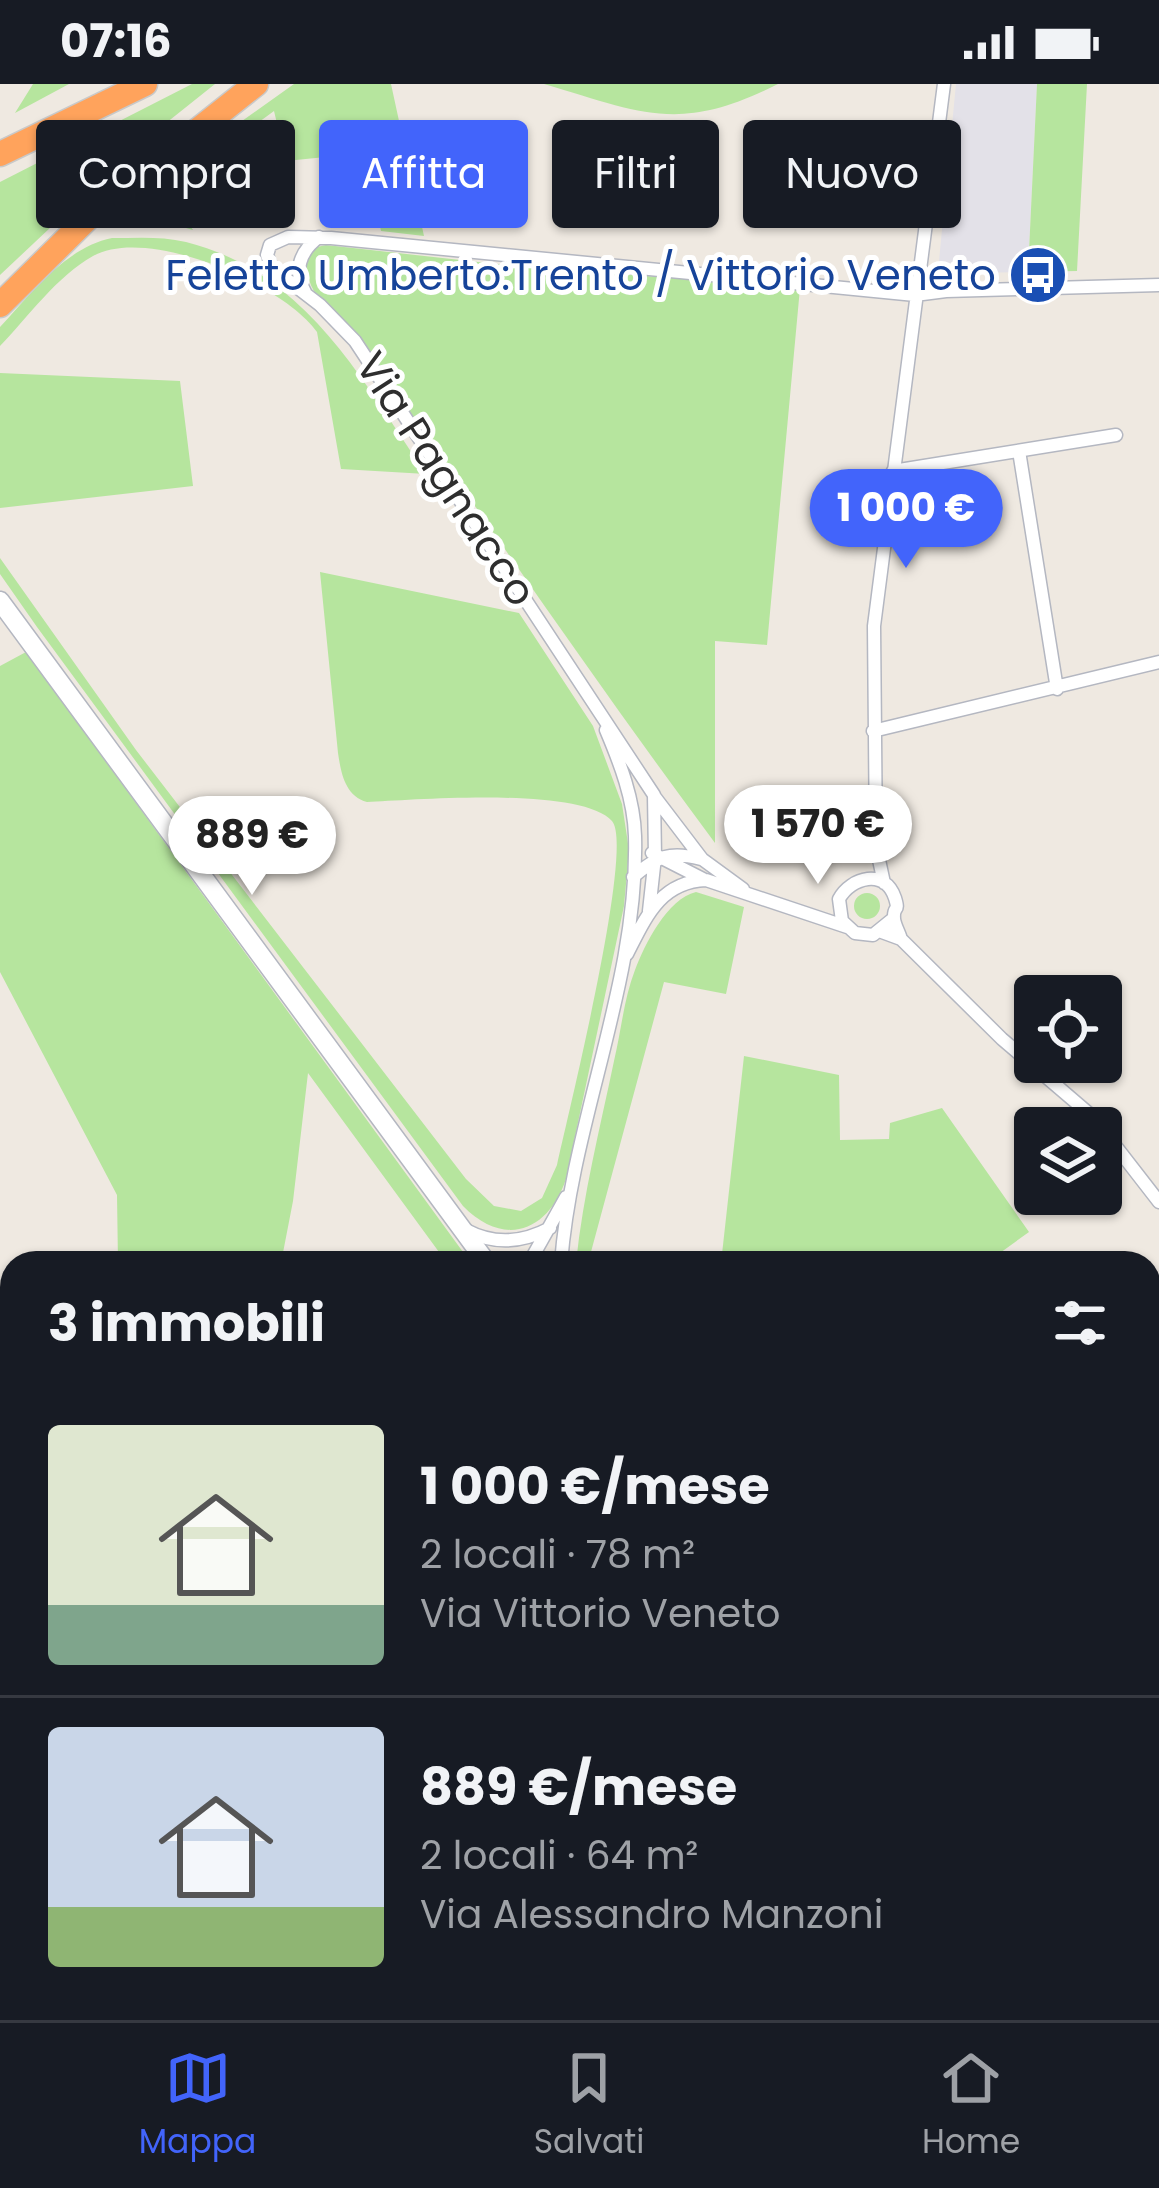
<!DOCTYPE html>
<html lang="it">
<meta charset="utf-8">
<style>
body{margin:0;font-family:Poppins,sans-serif;background:#242831;color:#f1f3f6;height:100vh;display:flex;flex-direction:column;font-size:45px;white-space:nowrap}
*{box-sizing:border-box;margin:0}
p{font-size:39px;color:#9ea1a6}
.icon{flex:none;width:66px;height:66px;fill:none;stroke:currentColor;stroke-width:2;stroke-linecap:round;stroke-linejoin:round}
.map{position:relative;flex:1;overflow:hidden}
.details{position:absolute;left:0px;top:1167px;width:1161px;height:771px;display:flex;flex-direction:column;background:#171b24;border-radius:36px 36px 0 0;box-shadow:0 3px 9px #0004}
.details>*{flex:none}
.guide{position:absolute;left:36px;top:36px;width:1089px;height:108px;display:flex;gap:24px}
.tools{position:absolute;left:1014px;top:891px;display:grid;gap:24px}
.tools a{display:grid;place-items:center;width:108px;height:108px;border-radius:12px;background:#171b24;box-shadow:0 3px 9px #0004;font-size:60px}
.price{position:absolute;translate:-50% -102px;padding:0 27px;border-radius:42px;background:#fff;color:#222;font-size:39px;line-height:78px;filter:drop-shadow(0 3px 6px #0008)}
.price::after{content:'';position:absolute;left:50%;top:72px;width:36px;height:27px;margin-left:-18px;background:inherit;clip-path:polygon(0 0,100% 0,50% 100%)}
.price.selected{background:#4264fb;color:#fff}
ul{padding:0;list-style:none}
li{display:flex;align-items:center;gap:36px;height:300px;padding:0 48px}
li+li{border-top:3px solid #363941}
li span{display:grid;place-items:center;flex:none;width:336px;height:240px;border-radius:12px;color:#555}
li>.icon{margin-inline-start:auto}
span .icon{width:144px;height:144px;fill:#fffc;stroke-width:1}
li b{font-size:51px}
h2{display:flex;justify-content:space-between;align-items:center;height:144px;padding:0 48px;font-size:51px}
.tag{padding:0 42px;border-radius:12px;background:#171b24;box-shadow:0 3px 9px #0004;font-size:42px;line-height:108px}
.tag.selected{background:#4264fb;color:#fff}
.status{display:flex;justify-content:space-between;align-items:center;height:84px;padding:0 60px;background:#171b24;direction:ltr}
.status svg{height:33px;fill:currentColor}
.tabs{display:flex;justify-content:space-around;align-items:center;height:168px;border-top:3px solid #363941;background:#171b24;font-size:33px;color:#9ea1a6}
.tabs a{display:grid;justify-items:center;gap:6px}
.tabs .selected{color:#4264fb}
.map>svg:first-child{display:block}
.industrial{fill:#e3e1e8}
.green{fill:#b6e59e}
.lines{fill:none;stroke-linecap:round;stroke-linejoin:round}
.street-casing{stroke:#b4b7c1;stroke-width:15}
.secondary-casing{stroke:#b4b7c1;stroke-width:21}
.highway-casing{stroke:#c9c9c9;stroke-width:27}
.street{stroke:#fff;stroke-width:12}
.secondary{stroke:#fff;stroke-width:18}
.highway{stroke:#ffa35c;stroke-width:24}
.labels{text-anchor:middle;dominant-baseline:central;stroke-width:10;stroke-linejoin:round;paint-order:stroke}
.transit-label{font-size:42px;fill:#164399;stroke:#fff;text-anchor:end}
.street-label{font-size:42px;fill:#2e2e2e;stroke:#fff}
</style>
<div class="status"><b>07:16</b><svg viewBox="0 0 49 12"><path d="M0 12V9h3v3zM5 12V6h3v6zM10 12V3h3v9zM15 12V0h3v12zM26 1h20v11H26zM47 4h2v5h-2z"/></svg></div>
<div class="map">
<svg width="1159" height="1936" viewBox="0 0 1159 1936">
<rect width="100%" height="100%" fill="#efe9e1"/>
<path class="industrial" d="M956,0H1037L1028,188L951,189L939,177Z"/>
<path class="green" d="M33,0H69L15,29Z
M192,0H215L136,63L0,191V98Z
M294,0H391L424,152L381,147L365,69L286,77L274,27C240,53 195,74 206,123L179,125L193,146L165,138H119L179,82Z
M544,0H778C680,50 642,29 544,0Z
M1037,0H1087L1077,187L1028,188Z
M112,154C137,154 162,152 186,158C306,188 362,296 426,390L341,385L317,248C283,200 148,141 93,172C57,192 28,233 0,262V243C31,210 66,163 112,154Z
M326,161L496,180L800,204L767,561L715,557V759C599,603 489,442 378,282C355,249 300,216 307,172L317,163Z
M0,289L180,297L193,402L0,424Z
M0,474L136,666L466,1095L494,1122L521,1127L542,1114L557,1081C567,1034 635,763 612,737C580,702 415,716 367,718C345,712 341,689 338,669L320,488L519,529L593,642L622,720L629,766L624,822L566,1095C548,1148 504,1164 463,1122L37,543L0,490Z
M26,568L471,1179H447L308,989L293,1117L281,1179H118L117,1111L0,888V582Z
M696,808L744,823L726,910L664,898L588,1179H576C583,1111 600,1044 614,977C621,948 624,914 635,886C645,860 667,815 696,808Z
M854 822a13 13 0 1 1 26 0a13 13 0 1 1-26 0Z
M744,972L839,991L840,1056L889,1055L890,1039L942,1024L1029,1148L986,1179H721Z"/>
<g class="lines">
<g class="street-casing">
<path id="street" d="M305,208C293,187 300,167 319,153
M1019,367L1057,605
M893,387L1116,351
M873,647L1159,578
M654,712L702,775L743,805
M652,769L703,795
M633,793C657,772 670,767 701,775
M884,799L876,762L874,542L944,0
M649,827L655,773L654,711L355,257L320,221L272,184L267,171L270,161L288,153L331,154L915,211L946,207L1159,201
M894,834L873,851L855,849L842,837L839,815C851,793 885,784 895,814C900,830 893,820 894,835C895,842 899,848 901,855
M882,848L901,855L1002,955L1093,1033L1159,1118
M627,870C646,833 660,798 706,796L847,843
M466,1146C494,1161 522,1159 550,1144
M529,1179L566,1113
M561,1179C572,1036 639,897 635,752C634,715 620,679 606,646
M1149,1294L1159,1291
M1149,1401L1159,1396
M1149,1485L1159,1482
M1149,1597L1159,1602
M0,1765L12,1738
M1149,1826L1159,1823
M546,1926L561,1936
M0,1929L3,1936
M148,1936L153,1926"/>
</g>
<g class="secondary-casing">
<path id="secondary" d="M0,517L487,1179
M877,1926L882,1936
M858,1936L859,1926"/>
</g>
<g class="highway-casing">
<path id="highway" d="M0,70L145,0
M0,221L92,130L256,0"/>
</g>
<use href="#street" class="street"/>
<use href="#secondary" class="secondary"/>
<use href="#highway" class="highway"/>
</g>
<defs>
<g id="bus-disc" transform="scale(3)"><circle r="9.5" fill="#1a4fb4" stroke="#fff"/><path d="M-5-6H5V4H4V6H2V4H-2V6H-4V4H-5ZM-3.5-4V0h7V-4ZM-3.5 1.2v1.5H-2V1.2ZM2 1.2v1.5H3.5V1.2Z" fill="#fff"/></g>
</defs>
<g fill-rule="evenodd">
<use href="#bus-disc" x="1038" y="191"/>
</g>
<g class="labels">
<g class="transit-label">
<text x="996" y="191">Feletto Umberto:Trento / Vittorio Veneto</text>
</g>
<g class="street-label">
<text transform="translate(446 395) rotate(57)">Via Pagnacco</text>
</g>
</g>
</svg>
<div class="tools">
<a><svg class="icon" aria-label="locate" viewBox="0 0 24 24"><circle cx="12" cy="12" r="6"/><path d="M12 2v4M12 18v4M2 12h4M18 12h4"/></svg></a>
<a><svg class="icon" aria-label="layers" viewBox="0 0 24 24"><path d="M12 4l9 5-9 5-9-5zM3 14l9 5 9-5"/></svg></a>
</div>
<b class="price selected" style="left:906px;top:487px">1 000 €</b>
<b class="price" style="left:818px;top:803px">1 570 €</b>
<b class="price" style="left:252px;top:814px">889 €</b>
<div class="guide">
<a class="tag">Compra</a>
<a class="tag selected">Affitta</a>
<a class="tag">Filtri</a>
<a class="tag">Nuovo</a>
</div>
<section class="details">
<h2>3 immobili<svg class="icon" aria-label="filters" viewBox="0 0 24 24"><path d="M4 7h16M4 17h16"/><circle cx="9" cy="7" r="2"/><circle cx="15" cy="17" r="2"/></svg></h2>
<ul>
<li><span style="background:linear-gradient(#dfe7d0 75%,#7fa58c 0)"><svg class="icon" aria-label="home" viewBox="0 0 24 24"><path d="M3 11l9-7 9 7M6 9v11h12V9"/></svg></span><div><b>1 000 €/mese</b><p>2 locali · 78 m²</p><p>Via Vittorio Veneto</p></div></li>
<li><span style="background:linear-gradient(#c9d6e8 75%,#8fb573 0)"><svg class="icon" aria-label="home" viewBox="0 0 24 24"><path d="M3 11l9-7 9 7M6 9v11h12V9"/></svg></span><div><b>889 €/mese</b><p>2 locali · 64 m²</p><p>Via Alessandro Manzoni</p></div></li>
</ul>
</section>
</div>
<nav class="tabs">
<a class="selected"><svg class="icon" aria-label="map" viewBox="0 0 24 24"><path d="M3 6l6-2 6 2 6-2v14l-6 2-6-2-6 2zM9 4v14M15 6v14"/></svg>Mappa</a>
<a><svg class="icon" aria-label="saved" viewBox="0 0 24 24"><path d="M7 4h10v16l-5-4-5 4z"/></svg>Salvati</a>
<a><svg class="icon" aria-label="home" viewBox="0 0 24 24"><path d="M3 11l9-7 9 7M6 9v11h12V9"/></svg>Home</a>
</nav>
